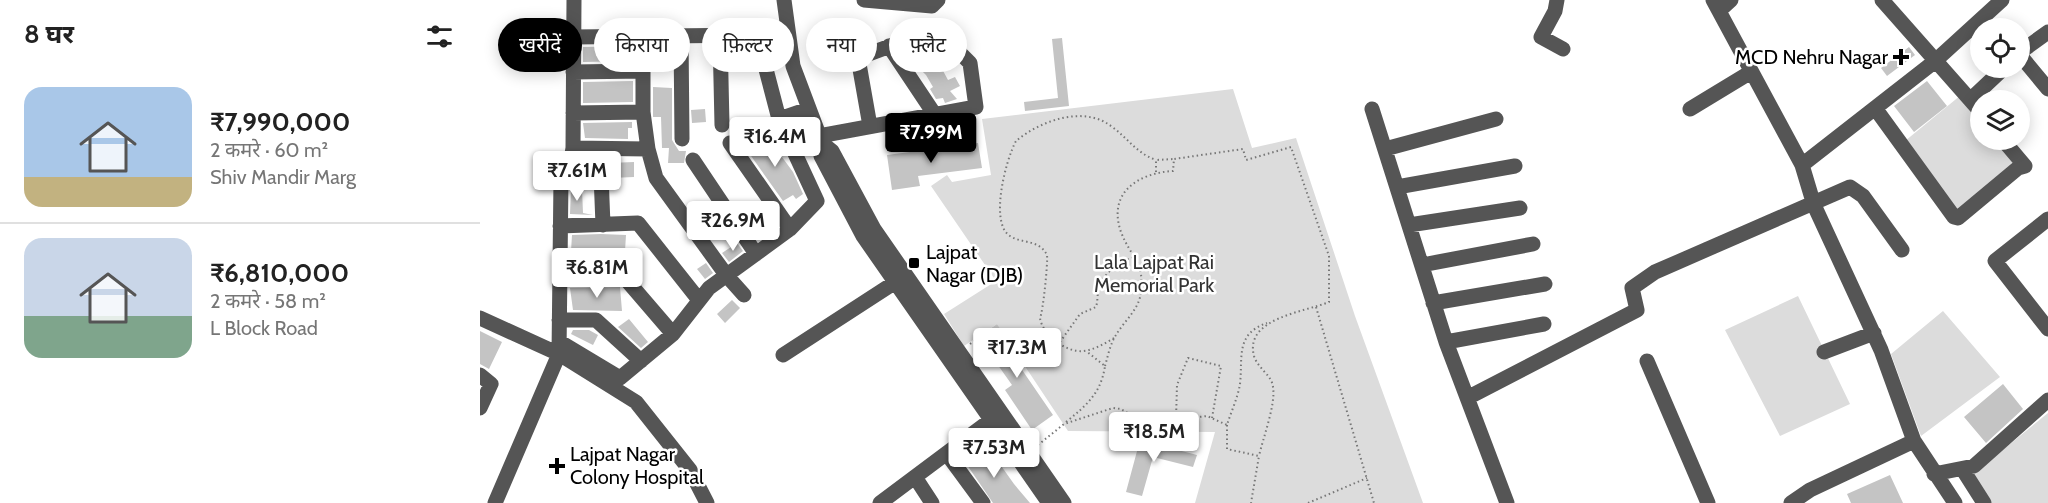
<!DOCTYPE html>
<html lang="hi">
<meta charset="utf-8">
<style>
body{margin:0;font-family:Cabin,"Noto Sans Devanagari",sans-serif;background:#f6f6f6;color:#222;height:100vh;display:flex;flex-direction:column;font-size:22px;white-space:nowrap}
*{box-sizing:border-box;margin:0}
p{font-size:20px;color:#767676}
.icon{flex:none;width:33px;height:33px;fill:none;stroke:currentColor;stroke-width:2;stroke-linecap:round;stroke-linejoin:round}
.map{position:relative;flex:1;overflow:hidden}
.panel{display:flex;flex-direction:column;background:#fff;width:480px}
.panel>*{flex:none}
.hud{position:absolute;left:18px;top:18px;width:570px;height:54px;display:flex;gap:12px}
.fabs{position:absolute;left:1490px;top:18px;display:grid;gap:12px}
.fabs a{display:grid;place-items:center;width:60px;height:60px;border-radius:50%;background:#fff;box-shadow:0 3px 15px #0003;font-size:30px}
.price{position:absolute;translate:-50% -51px;padding:0 14px;border-radius:6px;background:#fff;color:#222;font-size:20px;line-height:39px;filter:drop-shadow(0 2px 3px #0008)}
.price::after{content:'';position:absolute;left:50%;top:36px;width:18px;height:14px;margin-left:-9px;background:inherit;clip-path:polygon(0 0,100% 0,50% 100%)}
.price.current{background:#000;color:#fff}
ul{padding:0;list-style:none}
li{display:flex;align-items:center;gap:18px;height:150px;padding:0 24px}
li+li{border-top:2px solid #e0e0e0}
li span{display:grid;place-items:center;flex:none;width:168px;height:120px;border-radius:18px;color:#555}
li>.icon{margin-inline-start:auto}
span .icon{width:72px;height:72px;fill:#fffc;stroke-width:1}
li b{font-size:26px}
h2{display:flex;justify-content:space-between;align-items:center;height:72px;padding:0 24px;font-size:26px}
.tag{padding:0 21px;border-radius:27px;background:#fff;box-shadow:0 3px 15px #0003;font-size:21px;line-height:54px}
.tag.current{background:#000;color:#fff}
main{display:flex;flex:1;min-height:0}
.map>svg:first-child{display:block}
.green{fill:#dcdcdc}
.building{fill:#c4c4c4}
.lines{fill:none;stroke-linecap:round;stroke-linejoin:round}
.path{stroke:#777;stroke-width:2;stroke-dasharray:1.5 3;stroke-linecap:butt}
.minor{stroke:#555;stroke-width:15}
.poi-dot{fill:#000;stroke:#fff;stroke-width:2}
.labels{text-anchor:middle;dominant-baseline:central;stroke-width:5;stroke-linejoin:round;paint-order:stroke}
.poi-label{font-size:20px;fill:#000;stroke:#fff;text-anchor:start}
.park-label{font-size:20px;fill:#333;stroke:#fff}
</style>
<main>
<section class="panel">
<h2>8 घर<svg class="icon" aria-label="filters" viewBox="0 0 24 24"><path d="M4 7h16M4 17h16"/><circle cx="9" cy="7" r="2"/><circle cx="15" cy="17" r="2"/></svg></h2>
<ul>
<li><span style="background:linear-gradient(#a9c7e8 75%,#c2b280 0)"><svg class="icon" aria-label="home" viewBox="0 0 24 24"><path d="M3 11l9-7 9 7M6 9v11h12V9"/></svg></span><div><b>₹7,990,000</b><p>2 कमरे · 60 m²</p><p>Shiv Mandir Marg</p></div></li>
<li><span style="background:linear-gradient(#c9d6e8 65%,#7fa58c 0)"><svg class="icon" aria-label="home" viewBox="0 0 24 24"><path d="M3 11l9-7 9 7M6 9v11h12V9"/></svg></span><div><b>₹6,810,000</b><p>2 कमरे · 58 m²</p><p>L Block Road</p></div></li>
</ul>
</section>
<div class="map">
<svg width="1568" height="503" viewBox="0 0 1568 503">
<rect width="100%" height="100%" fill="#fff"/>
<path class="green" d="M753,89L772,148L816,138L875,316L943,503H715L735,432L588,431L517,324L484,346L464,314L516,281L451,186L467,175L472,182L511,175L502,119Z
M1481,95L1500,115V140H1522L1542,162L1478,215L1425,141Z
M1318,296L1370,404L1300,436L1245,330Z
M1463,311L1520,377L1441,436L1411,354Z
M1568,413V503H1511L1493,474Z"/>
<path class="building" d="M582,38L589,106L545,111L544,102L578,98L572,39Z
M440,45L443,50L452,47L456,56L447,62L461,67L468,80L475,77L480,86L470,91L477,99L465,103L463,98L456,99L450,89L453,87L446,75L437,66L435,67L428,57L433,54L429,49Z
M153,46V61L103,62V47Z
M1429,47L1435,55L1407,76L1401,68Z
M153,81V102L103,103V82Z
M1447,81L1467,106L1434,132L1414,106Z
M173,87L192,88V140L199,151H206L204,163H188L189,148H182L181,117H173Z
M225,109L226,122L212,123L211,110Z
M152,122V128H148V139L105,138L103,123Z
M285,134L313,172L323,194L316,199L313,195L303,201L264,146L271,141L273,145Z
M498,143L502,168L438,176L440,186L412,190L407,155Z
M154,162V177L131,178L130,163Z
M91,189H102L103,213L113,215L90,214Z
M291,219L296,227L278,240L273,232Z
M121,234L146,235L144,267L90,268L92,235Z
M257,243L263,251L249,262L242,253Z
M226,263L233,273L225,279L217,269Z
M140,287L142,311L93,310L90,288Z
M252,300L260,308L245,323L237,314Z
M149,319L168,342L161,348L138,327Z
M517,324L543,361L538,364L573,415L552,430L525,390L532,385L508,351L511,349L501,335Z
M93,330H109L118,335L113,345L91,334Z
M0,331L22,342L9,369L0,364Z
M1523,384L1543,409L1506,443L1484,417Z
M660,440L717,455L713,467L673,457L662,496L646,492Z
M507,446L534,484L550,503H513L485,462Z
M1410,475L1423,503H1371L1367,494Z"/>
<g class="lines">
<path class="path" d="M676,172V160L694,159
M836,307L894,503
M634,338C624,344 614,350 603,351C586,353 562,334 560,318C563,312 568,263 567,255C559,239 542,244 530,236C509,223 526,159 536,141C560,121 603,105 631,126C648,138 656,153 676,160
M580,342L600,314L616,307C618,301 617,294 619,288C623,273 641,260 655,257
M490,344L501,336
M625,366C628,356 630,344 636,335C644,321 659,310 661,292C665,263 650,256 641,232C627,192 659,173 693,171L694,159L763,149L766,160L811,147L849,256V302C825,312 764,318 774,356C778,369 792,375 793,387C796,404 783,438 779,456
M696,419L697,385L708,358L741,366L732,418
M586,422C607,405 621,393 625,366L606,351
M747,425V449L779,456L771,503
M558,445L584,424L633,408L641,409L659,420L678,422L727,416L747,425C751,412 758,397 760,384C763,357 755,334 787,323
M828,503L887,478"/>
<path class="minor" d="M304,0L313,66L342,143L341,156L383,236L569,503
M384,0L452,6L458,0
M1077,0L1075,11L1061,37L1083,49
M1233,0L1322,165L1334,205L1401,350L1434,441L1475,503
M1402,0L1500,111
M1239,11L1251,0
M240,35L242,125
M163,36V112L168,149L176,178L247,276L264,295
M201,36L202,139
M409,46L455,115
M1539,53L1568,32
M1539,54L1568,89
M93,72L163,71
M1491,99L1524,68
M1395,108L1474,217L1478,218L1538,168L1545,166L1523,140
M892,109L966,342L1027,503
M1210,109L1271,72
M93,113L163,112
M299,119L328,109
M339,136L496,107L490,63L456,29L378,58L390,126
M250,143L310,229
M342,143L352,151L394,229L584,503
M93,148L168,149
M120,149L123,225
M905,149L1016,119
M213,160L276,254
M1322,165L1454,62L1522,0
M917,187L1035,166
M1568,219L1515,261L1568,329
M929,225L1040,208
M80,226L158,223L219,300
M942,265L1053,244
M80,278L144,277L193,334
M953,303L1065,284
M0,318L79,354L156,402L210,470L227,503
M79,320H116L161,361
M80,342L140,378L193,334L229,288L310,229L337,201L299,119L277,35L93,37
M966,342L1064,324
M1344,352L1394,333
M303,355L414,283
M1167,361L1228,503
M0,375L11,384L0,408
M989,397L1157,310L1152,288L1175,272L1370,187L1383,196L1422,250
M467,454L503,503
M1483,470L1504,503
M1454,474L1494,466L1568,400
M435,477L452,503
M15,503L79,354L81,179L91,160L93,148L94,0
M400,503L511,420
M1311,503L1330,490L1434,441"/>
</g>
<g class="poi-dot">
<path d="M1418 48h6v6h6v6h-6v6h-6v-6h-6v-6h6z"/>
<rect x="428" y="257" width="12" height="12" rx="3"/>
<path d="M74 457h6v6h6v6h-6v6h-6v-6h-6v-6h6z"/>
</g>
<g class="labels">
<g class="poi-label">
<text x="1408" y="57" text-anchor="end">MCD Nehru Nagar</text>
<text x="446" y="252">Lajpat<tspan x="446" dy="23">Nagar (DJB)</tspan></text>
<text x="90" y="454">Lajpat Nagar<tspan x="90" dy="23">Colony Hospital</tspan></text>
</g>
<g class="park-label">
<text x="674" y="262">Lala Lajpat Rai<tspan x="674" dy="23">Memorial Park</tspan></text>
</g>
</g>
</svg>
<div class="fabs">
<a><svg class="icon" aria-label="locate" viewBox="0 0 24 24"><circle cx="12" cy="12" r="6"/><path d="M12 2v4M12 18v4M2 12h4M18 12h4"/></svg></a>
<a><svg class="icon" aria-label="layers" viewBox="0 0 24 24"><path d="M12 4l9 5-9 5-9-5zM3 14l9 5 9-5"/></svg></a>
</div>
<b class="price current" style="left:451px;top:164px">₹7.99M</b>
<b class="price" style="left:295px;top:168px">₹16.4M</b>
<b class="price" style="left:97px;top:202px">₹7.61M</b>
<b class="price" style="left:253px;top:252px">₹26.9M</b>
<b class="price" style="left:117px;top:299px">₹6.81M</b>
<b class="price" style="left:537px;top:379px">₹17.3M</b>
<b class="price" style="left:674px;top:463px">₹18.5M</b>
<b class="price" style="left:514px;top:479px">₹7.53M</b>
<div class="hud">
<a class="tag current">खरीदें</a>
<a class="tag">किराया</a>
<a class="tag">फ़िल्टर</a>
<a class="tag">नया</a>
<a class="tag">फ़्लैट</a>
</div>
</div>
</main>
